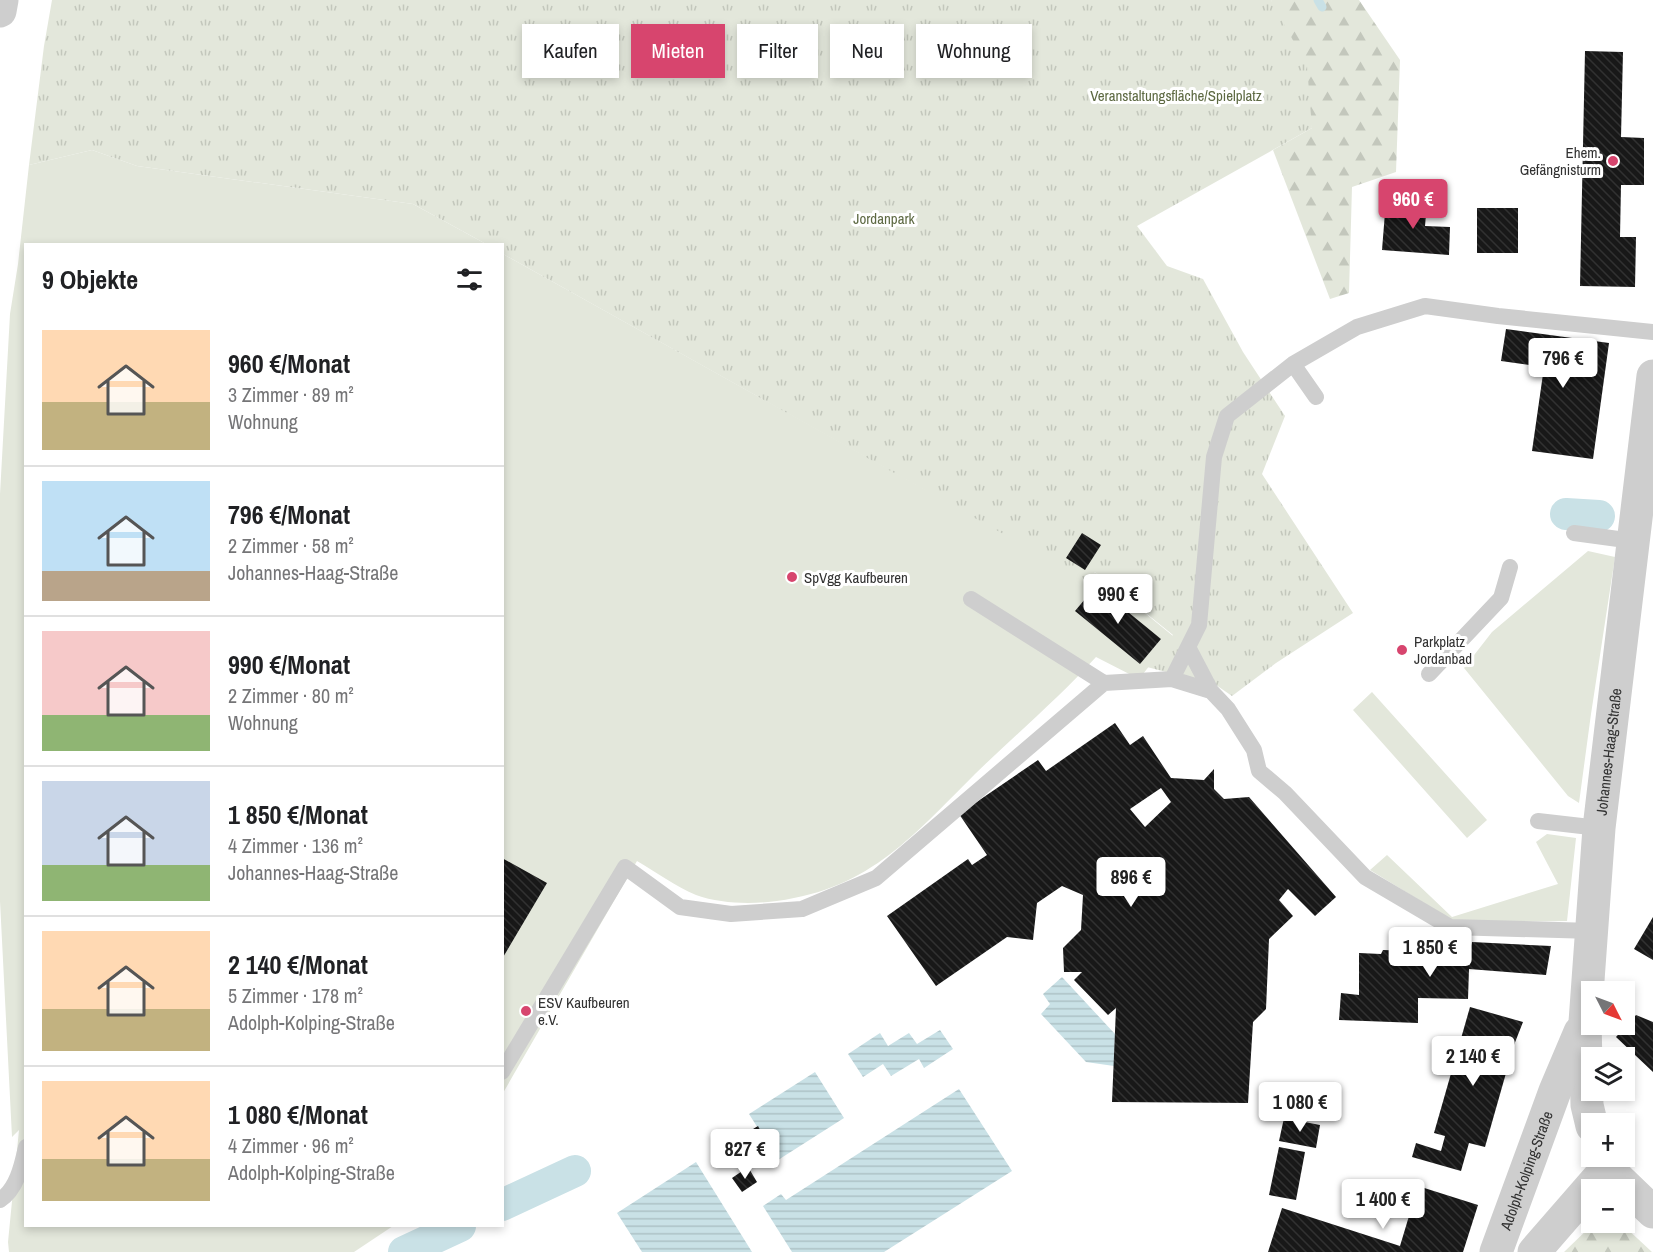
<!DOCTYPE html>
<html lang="de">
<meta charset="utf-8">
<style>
body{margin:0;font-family:"Archivo Narrow",sans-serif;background:#f6f6f6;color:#202124;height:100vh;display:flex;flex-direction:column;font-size:22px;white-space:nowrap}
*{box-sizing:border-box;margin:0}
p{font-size:20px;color:#757577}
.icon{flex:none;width:33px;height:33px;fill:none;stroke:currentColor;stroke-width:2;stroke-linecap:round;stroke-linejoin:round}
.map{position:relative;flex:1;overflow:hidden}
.side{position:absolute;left:24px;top:243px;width:480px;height:984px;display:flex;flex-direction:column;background:#fff;border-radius:0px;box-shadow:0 3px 9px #0003}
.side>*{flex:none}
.guide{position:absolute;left:522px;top:24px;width:570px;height:54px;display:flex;gap:12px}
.needle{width:39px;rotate:132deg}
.tools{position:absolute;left:1581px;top:981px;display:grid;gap:12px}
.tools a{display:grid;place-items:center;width:54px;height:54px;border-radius:0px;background:#fff;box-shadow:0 3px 9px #0003;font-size:30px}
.price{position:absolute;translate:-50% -51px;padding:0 14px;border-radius:6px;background:#fff;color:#222;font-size:20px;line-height:39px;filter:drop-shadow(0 2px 3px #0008)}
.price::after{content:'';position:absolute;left:50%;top:36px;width:18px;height:14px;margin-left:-9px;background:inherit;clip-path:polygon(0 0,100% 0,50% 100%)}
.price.on{background:#d7456e;color:#fff}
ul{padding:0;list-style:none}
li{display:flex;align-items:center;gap:18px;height:150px;padding:0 18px}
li+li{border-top:2px solid #e0e0e0}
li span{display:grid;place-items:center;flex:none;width:168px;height:120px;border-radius:0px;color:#555}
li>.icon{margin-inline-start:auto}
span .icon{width:72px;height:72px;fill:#fffc;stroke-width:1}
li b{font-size:26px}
h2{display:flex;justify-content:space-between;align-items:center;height:72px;padding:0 18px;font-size:26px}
.pill{padding:0 21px;border-radius:0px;background:#fff;box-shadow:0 3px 9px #0003;font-size:21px;line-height:54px}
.pill.on{background:#d7456e;color:#fff}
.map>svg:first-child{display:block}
.grass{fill:#e3e7db}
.forest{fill:url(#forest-firs)}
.park{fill:url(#park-tufts)}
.water{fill:url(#water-rules)}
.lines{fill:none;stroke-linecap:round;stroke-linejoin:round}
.stream{stroke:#c9e1e6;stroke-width:9}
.canal{stroke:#c9e1e6;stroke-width:32}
.building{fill:url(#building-back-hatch);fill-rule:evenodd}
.service{stroke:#cecece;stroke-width:16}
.minor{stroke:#cecece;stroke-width:33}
.poi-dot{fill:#d7456e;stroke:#fff;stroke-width:2}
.labels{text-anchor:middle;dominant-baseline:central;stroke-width:6;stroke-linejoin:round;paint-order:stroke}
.park-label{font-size:15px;fill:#5d6942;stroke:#fff}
.poi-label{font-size:15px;fill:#313131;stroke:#fff;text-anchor:start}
.street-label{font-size:15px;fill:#313131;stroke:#fff}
</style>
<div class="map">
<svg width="1653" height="1252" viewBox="0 0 1653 1252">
<defs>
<pattern id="forest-firs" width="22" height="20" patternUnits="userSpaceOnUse" patternTransform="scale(1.5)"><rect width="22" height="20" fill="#e3e7db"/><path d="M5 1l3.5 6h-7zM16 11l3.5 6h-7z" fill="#c3c7bc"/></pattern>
<pattern id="park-tufts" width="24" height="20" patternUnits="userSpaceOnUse" patternTransform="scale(1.5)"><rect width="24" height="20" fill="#e3e7db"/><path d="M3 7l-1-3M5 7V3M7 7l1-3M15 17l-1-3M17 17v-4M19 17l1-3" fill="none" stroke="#c3c7bc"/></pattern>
<pattern id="water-rules" width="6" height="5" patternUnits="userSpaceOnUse" patternTransform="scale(1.5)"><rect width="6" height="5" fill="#c9e1e6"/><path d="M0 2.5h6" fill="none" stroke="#adc2c6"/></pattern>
<pattern id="building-back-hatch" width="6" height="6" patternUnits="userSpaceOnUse" patternTransform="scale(1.5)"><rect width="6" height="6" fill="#181818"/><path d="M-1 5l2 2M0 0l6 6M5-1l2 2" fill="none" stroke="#313131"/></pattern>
</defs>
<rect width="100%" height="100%" fill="#fff"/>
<path class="grass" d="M92,150L137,166L413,204L486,244H26V1226H393L354,1252H9L8,1242L19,1130L12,1137L0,901V494L10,314L18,264L29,165Z
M503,254L1089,581L1095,572L1173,636L1139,679L1096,657C1058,699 1015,735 975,774C909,840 866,892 768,902C745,904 718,903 696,895C675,886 656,872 637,861L503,1093Z
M1588,551L1615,557L1591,714L1579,803L1568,796L1464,668L1492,632Z
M1372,692L1487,820L1467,838L1353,710Z
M1547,834L1576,838L1567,921L1455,922L1370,870L1387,855L1452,917L1558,884L1536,842Z"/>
<path class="forest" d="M1271,0H1359L1400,60L1396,172L1352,187L1349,293L1330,299L1273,150L1312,128Z
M1594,1223H1615L1623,1225L1652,1252H1564Z"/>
<path class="park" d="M52,0H1271L1307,66L1312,128L1137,226L1167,266L1203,279L1243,352L1285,416L1262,474L1353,613L1276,663L1232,696L1216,685L1147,667L1173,635L1095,572L1089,582L503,254L502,244H486L413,204L137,166L92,150L29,165L44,46Z"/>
<path class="water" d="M1062,977L1115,1034L1114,1066L1086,1062L1041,1014L1050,1004L1043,994Z
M940,1030L953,1049L924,1068L919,1059L891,1076L883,1064L863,1077L848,1054L880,1033L888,1046L909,1033L917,1044Z
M815,1072L844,1118L778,1160L749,1114Z
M959,1089L1012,1171L884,1252H792L763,1206L781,1194L786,1200Z
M696,1162L752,1252H642L617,1213Z"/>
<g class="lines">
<path class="stream" d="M1318,0L1322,7"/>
<path class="canal" d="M1566,514L1599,516
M502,1205L575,1171
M404,1252L460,1226"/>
</g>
<path class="building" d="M687.5 52a5.5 5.5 0 1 1 11 0a5.5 5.5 0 1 1-11 0Z
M1585,51L1623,52L1621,137L1644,138V185H1621L1620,237H1636L1635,287L1580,286Z
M1386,200L1427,203L1425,226L1450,227L1449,255L1382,250Z
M1477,208H1518V253H1477Z
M1506,329L1609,343L1593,459L1532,451L1544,367L1501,361Z
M1082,533L1101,545L1085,570L1066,558Z
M1096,586L1161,639L1140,664L1075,611Z
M1115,723L1130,745L1143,736L1171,778L1204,780L1214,769V789L1224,799L1249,797L1336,897L1315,916L1288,889L1279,900L1293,916L1269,939L1266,1009L1253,1022L1248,1103L1112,1102L1116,1008L1108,1015L1074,980L1082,972H1064L1063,948L1081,930L1083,895L1062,886L1037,903L1033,940L1007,937L936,986L887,916L968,859L972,865L987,855L959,814L1038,760L1046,771ZM1161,788L1171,802L1145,827L1130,809Z
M502,858L547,883L502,959Z
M1653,917V960L1634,949Z
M1472,942L1551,946L1546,975L1469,969L1468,999L1418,998V1023L1339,1020L1341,993L1359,995V953L1381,954L1383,950L1469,953Z
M1470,1007L1523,1022L1514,1045L1485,1147L1469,1143L1461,1171L1412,1157L1416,1143L1441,1151L1445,1136L1434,1133Z
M1636,1015L1653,1022V1072L1616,1037Z
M1284,1118L1320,1125L1316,1148L1279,1141Z
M758,1126L769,1146L755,1154L743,1135Z
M1279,1147L1305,1152L1296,1200L1269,1195Z
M748,1167L757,1182L742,1192L732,1178Z
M1418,1186L1478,1205L1463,1252H1268L1282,1208L1400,1246Z"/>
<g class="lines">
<path class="service" d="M1293,364L1316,397
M1574,533L1633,541
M971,599L1104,683
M1188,647L1211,691L1228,709L1254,750L1259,771L1285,793L1365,877L1450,927L1593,931
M1429,674L1501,598L1510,567
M1172,679L1199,625L1214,457L1227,416L1293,364L1357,327L1425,306L1498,316L1653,332
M1538,821L1599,828
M502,1072L625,867L680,907L731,914L802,909L876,878L1104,683L1172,679L1211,691
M0,1200C17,1189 22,1165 26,1147"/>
<g class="minor">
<path d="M0,11L2,0"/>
<path id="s1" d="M1592,1126L1587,1105L1585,1022L1599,828L1653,376"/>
<path d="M1602,1156L1607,1168L1653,1212"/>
<path id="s2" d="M1496,1252L1555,1091L1580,1032"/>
<path d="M1534,1252L1607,1168"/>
</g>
</g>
<g class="poi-dot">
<circle cx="1613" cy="161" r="6"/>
<circle cx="792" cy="577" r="6"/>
<circle cx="1402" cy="650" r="6"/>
<circle cx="526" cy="1011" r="6"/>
</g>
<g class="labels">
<g class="park-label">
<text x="1176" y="95">Veranstaltungsfläche/Spielplatz</text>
<text x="884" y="218">Jordanpark</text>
</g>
<g class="poi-label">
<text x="1601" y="152" text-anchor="end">Ehem.<tspan x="1601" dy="17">Gefängnisturm</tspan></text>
<text x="804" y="577">SpVgg Kaufbeuren</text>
<text x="1414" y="641">Parkplatz<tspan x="1414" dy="17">Jordanbad</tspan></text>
<text x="538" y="1002">ESV Kaufbeuren<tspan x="538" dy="17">e.V.</tspan></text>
</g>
<g class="street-label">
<text stroke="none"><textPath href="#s1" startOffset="376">Johannes-Haag-Straße</textPath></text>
<text stroke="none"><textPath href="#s2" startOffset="87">Adolph-Kolping-Straße</textPath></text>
</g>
</g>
</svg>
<div class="tools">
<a><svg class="needle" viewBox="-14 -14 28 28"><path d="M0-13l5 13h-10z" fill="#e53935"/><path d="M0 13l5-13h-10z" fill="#757577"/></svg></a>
<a><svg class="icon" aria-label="layers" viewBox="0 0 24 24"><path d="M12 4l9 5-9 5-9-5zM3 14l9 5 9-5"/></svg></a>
<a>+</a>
<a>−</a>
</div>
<b class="price on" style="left:1413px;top:230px">960 €</b>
<b class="price" style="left:1563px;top:389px">796 €</b>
<b class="price" style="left:1118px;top:625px">990 €</b>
<b class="price" style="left:1131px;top:908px">896 €</b>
<b class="price" style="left:1430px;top:978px">1 850 €</b>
<b class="price" style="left:1473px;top:1087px">2 140 €</b>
<b class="price" style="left:1300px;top:1133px">1 080 €</b>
<b class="price" style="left:745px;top:1180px">827 €</b>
<b class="price" style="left:1383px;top:1230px">1 400 €</b>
<div class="guide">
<a class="pill">Kaufen</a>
<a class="pill on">Mieten</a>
<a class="pill">Filter</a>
<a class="pill">Neu</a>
<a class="pill">Wohnung</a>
</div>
<section class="side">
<h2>9 Objekte<svg class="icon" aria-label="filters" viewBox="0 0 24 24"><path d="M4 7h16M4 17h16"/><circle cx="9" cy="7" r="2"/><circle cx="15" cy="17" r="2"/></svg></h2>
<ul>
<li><span style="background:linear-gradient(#ffd9b3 60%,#c2b280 0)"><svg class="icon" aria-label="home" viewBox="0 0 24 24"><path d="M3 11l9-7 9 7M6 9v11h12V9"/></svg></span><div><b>960 €/Monat</b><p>3 Zimmer · 89 m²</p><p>Wohnung</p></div></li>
<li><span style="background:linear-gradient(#bfe0f5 75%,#b9a48a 0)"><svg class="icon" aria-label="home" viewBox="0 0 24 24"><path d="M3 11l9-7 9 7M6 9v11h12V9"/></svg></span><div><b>796 €/Monat</b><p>2 Zimmer · 58 m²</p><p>Johannes-Haag-Straße</p></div></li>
<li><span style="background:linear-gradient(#f6c9c9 70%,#8fb573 0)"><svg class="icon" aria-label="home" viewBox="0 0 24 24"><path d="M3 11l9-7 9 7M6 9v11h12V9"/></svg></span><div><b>990 €/Monat</b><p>2 Zimmer · 80 m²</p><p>Wohnung</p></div></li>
<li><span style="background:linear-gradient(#c9d6e8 70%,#8fb573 0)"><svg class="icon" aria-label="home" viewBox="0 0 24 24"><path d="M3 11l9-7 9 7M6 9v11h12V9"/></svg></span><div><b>1 850 €/Monat</b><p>4 Zimmer · 136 m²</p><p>Johannes-Haag-Straße</p></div></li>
<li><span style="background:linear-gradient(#ffd9b3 65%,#c2b280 0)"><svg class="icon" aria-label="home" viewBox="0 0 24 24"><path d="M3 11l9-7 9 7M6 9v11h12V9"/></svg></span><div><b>2 140 €/Monat</b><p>5 Zimmer · 178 m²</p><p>Adolph-Kolping-Straße</p></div></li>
<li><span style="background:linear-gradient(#ffd9b3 65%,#c2b280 0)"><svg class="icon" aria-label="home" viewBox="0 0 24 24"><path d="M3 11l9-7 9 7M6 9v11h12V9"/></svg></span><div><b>1 080 €/Monat</b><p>4 Zimmer · 96 m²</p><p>Adolph-Kolping-Straße</p></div></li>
</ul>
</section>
</div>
